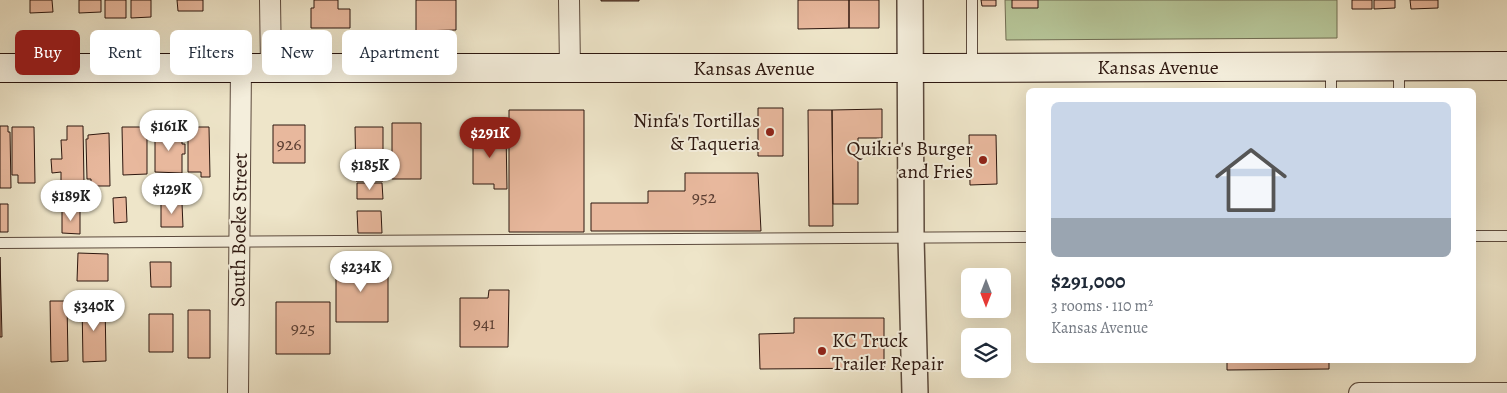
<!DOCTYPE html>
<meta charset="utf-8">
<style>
body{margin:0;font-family:Alegreya,serif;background:#f6f6f7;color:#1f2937;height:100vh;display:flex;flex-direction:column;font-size:19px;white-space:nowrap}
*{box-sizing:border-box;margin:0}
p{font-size:16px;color:#747a83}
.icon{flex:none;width:28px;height:28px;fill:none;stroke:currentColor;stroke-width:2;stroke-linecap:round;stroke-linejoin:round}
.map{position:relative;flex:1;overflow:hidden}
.details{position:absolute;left:1026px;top:88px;width:450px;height:275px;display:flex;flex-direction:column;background:#fff;border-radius:8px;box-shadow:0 5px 20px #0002}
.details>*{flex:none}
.hud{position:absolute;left:15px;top:30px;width:475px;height:45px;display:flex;gap:10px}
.needle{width:32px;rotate:180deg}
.tools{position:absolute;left:961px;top:268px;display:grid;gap:10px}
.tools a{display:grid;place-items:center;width:50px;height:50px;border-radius:8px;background:#fff;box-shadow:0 5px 20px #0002;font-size:25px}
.price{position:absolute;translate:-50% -42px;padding:0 11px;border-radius:18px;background:#fff;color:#222;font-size:16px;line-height:32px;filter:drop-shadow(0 1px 2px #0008)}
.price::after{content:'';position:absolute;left:50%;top:30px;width:15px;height:11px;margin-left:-8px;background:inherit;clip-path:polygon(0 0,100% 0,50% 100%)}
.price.on{background:#8f2418;color:#fff}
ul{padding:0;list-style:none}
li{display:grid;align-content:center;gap:10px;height:265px;padding:0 25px}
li+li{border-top:1px solid #e0e1e3}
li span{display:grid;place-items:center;height:155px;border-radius:8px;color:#555}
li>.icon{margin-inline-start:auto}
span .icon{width:90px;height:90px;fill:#fffc;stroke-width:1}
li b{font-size:21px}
.pill{padding:0 18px;border-radius:8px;background:#fff;box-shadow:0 5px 20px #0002;font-size:18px;line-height:45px}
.pill.on{background:#8f2418;color:#fff}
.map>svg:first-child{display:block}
.green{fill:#b6c598;stroke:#716e53}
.building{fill:#e8b89d;stroke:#2c160e}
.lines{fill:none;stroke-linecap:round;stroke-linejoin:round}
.service-casing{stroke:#5c4a3d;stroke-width:12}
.minor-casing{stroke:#5c4a3d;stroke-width:22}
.tertiary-casing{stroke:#5c4a3d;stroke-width:28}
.secondary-casing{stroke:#2c160e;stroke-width:30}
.service{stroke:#f4eedc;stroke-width:10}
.minor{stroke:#f4eedc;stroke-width:20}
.tertiary{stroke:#f4eedc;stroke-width:25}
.secondary{stroke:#f4eedc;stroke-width:28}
.poi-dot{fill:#8f2418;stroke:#f4eedc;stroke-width:2}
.labels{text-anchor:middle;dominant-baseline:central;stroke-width:4;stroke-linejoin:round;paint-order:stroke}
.number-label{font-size:18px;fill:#5b3e32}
.street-label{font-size:20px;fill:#2c160e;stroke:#f4eedc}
.poi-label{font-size:20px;fill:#2c160e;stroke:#f4eedc;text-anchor:end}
</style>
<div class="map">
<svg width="1507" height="393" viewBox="0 0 1507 393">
<rect width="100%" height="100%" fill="#eee5c9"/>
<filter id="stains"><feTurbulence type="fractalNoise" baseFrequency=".004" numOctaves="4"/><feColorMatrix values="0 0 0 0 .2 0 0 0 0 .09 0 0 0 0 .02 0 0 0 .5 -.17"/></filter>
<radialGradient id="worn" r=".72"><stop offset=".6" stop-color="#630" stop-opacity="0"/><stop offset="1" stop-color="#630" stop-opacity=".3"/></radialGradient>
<path class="green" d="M1005,0H1337V38L1006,40Z"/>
<path class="building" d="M30,0H52L53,12L30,13Z
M79,0H101V12L79,13Z
M105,0H126V18H105Z
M131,0H151V17L131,18Z
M177,0H203V11H178Z
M314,0H338V9H350V28H311V8H314Z
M416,0H456V30L416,31Z
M601,0H639V1H601Z
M798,0H849V28L798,29Z
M849,0H879V28H849Z
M981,0H996V6H982Z
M1012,0H1038V8H1012Z
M1352,0H1372V9H1352Z
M1374,0H1395V8L1374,9Z
M1410,0H1438V8L1411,9Z
M758,108H783V156H758Z
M882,109V138H858V204H833L832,110Z
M509,110H584V232H509Z
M808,110H832L833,226H809Z
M392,123H421V179H392Z
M273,125H305V163H273Z
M0,126H8V132H10L11,188H0Z
M67,126H83L84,183H76V189H65V184H61V172L52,173L51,159H62L61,140H67Z
M12,127H34L35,183H18V175H12Z
M122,127H147V174L123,175Z
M188,127H209L210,177H201V172H188Z
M355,127H383V181H356Z
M155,132H182V144H185V154H182V173L155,172Z
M473,132H506L507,189H494V184H473Z
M109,133L110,186H91V179H87L86,139H88V135Z
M969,135H996L997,184L970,185Z
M685,173H758L761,231H591V203H648V191H685Z
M357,183H382L383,199H357Z
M126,197L127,222L114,223L113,198Z
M182,203L183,227H161V204Z
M0,204H8V232H0Z
M62,210H80V234L62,233Z
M357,211H381L382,233H358Z
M78,253L108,254V281H77Z
M341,256H360V270H388V322H336V268H341Z
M0,257L2,337H0Z
M150,262H171V287H151Z
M489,290H509L508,347H460V298H488Z
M50,301H67L68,361L51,362Z
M82,302H105L106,361L83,362Z
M276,302H330V354H276Z
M188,310H210V358H188Z
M149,314H173V352H149Z
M794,318H884V368L760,369L759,334L794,333Z
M1227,360H1329V369L1227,370Z"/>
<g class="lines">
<g class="service-casing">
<path id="service" d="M972,0V67
M1399,67V90
M1331,69V90
M1474,236H1507
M0,243L1029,237"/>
</g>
<g class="minor-casing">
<path id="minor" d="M270,0L271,67
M569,0L570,68
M238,393L241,67
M1359,393H1507"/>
</g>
<g class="tertiary-casing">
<path id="tertiary" d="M910,0L911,237L915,393"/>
</g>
<g class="secondary-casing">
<path id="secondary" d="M0,68H939L1507,66"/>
</g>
<use href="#service" class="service"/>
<use href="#minor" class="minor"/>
<use href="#tertiary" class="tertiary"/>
<use href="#secondary" class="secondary"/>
</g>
<g class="poi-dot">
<circle cx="770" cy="132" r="5"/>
<circle cx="983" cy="160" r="5"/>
<circle cx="822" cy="351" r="5"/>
</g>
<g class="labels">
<g class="number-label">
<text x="289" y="144">926</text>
<text x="704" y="197">952</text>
<text x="484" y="323">941</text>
<text x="303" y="328">925</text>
</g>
<g class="street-label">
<text x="1158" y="67">Kansas Avenue</text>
<text x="754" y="68">Kansas Avenue</text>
<text transform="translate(239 230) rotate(-89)">South Boeke Street</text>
</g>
<g class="poi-label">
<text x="760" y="120">Ninfa's Tortillas<tspan x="760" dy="23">&amp; Taqueria</tspan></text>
<text x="973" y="148">Quikie's Burger<tspan x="973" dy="23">and Fries</tspan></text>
<text x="832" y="340" text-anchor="start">KC Truck<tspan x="832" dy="23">Trailer Repair</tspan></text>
</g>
</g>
<rect width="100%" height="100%" filter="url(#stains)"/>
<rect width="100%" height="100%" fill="url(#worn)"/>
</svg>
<div class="tools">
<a><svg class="needle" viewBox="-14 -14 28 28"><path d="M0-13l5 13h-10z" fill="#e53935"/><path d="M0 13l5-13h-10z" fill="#747a83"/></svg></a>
<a><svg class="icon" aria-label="layers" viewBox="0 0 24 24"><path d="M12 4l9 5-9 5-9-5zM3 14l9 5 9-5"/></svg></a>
</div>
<b class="price" style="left:169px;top:152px">$161K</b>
<b class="price on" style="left:490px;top:159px">$291K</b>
<b class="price" style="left:370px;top:191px">$185K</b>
<b class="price" style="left:172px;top:215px">$129K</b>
<b class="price" style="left:71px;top:222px">$189K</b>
<b class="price" style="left:361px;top:293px">$234K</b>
<b class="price" style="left:94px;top:332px">$340K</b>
<div class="hud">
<a class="pill on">Buy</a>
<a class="pill">Rent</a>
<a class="pill">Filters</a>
<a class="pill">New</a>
<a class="pill">Apartment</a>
</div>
<section class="details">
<ul>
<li><span style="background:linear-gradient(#c9d6e8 75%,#9aa5b1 0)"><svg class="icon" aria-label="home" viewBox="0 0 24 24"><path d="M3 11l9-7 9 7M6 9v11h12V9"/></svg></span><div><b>$291,000</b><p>3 rooms · 110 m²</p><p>Kansas Avenue</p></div></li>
</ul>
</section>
</div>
